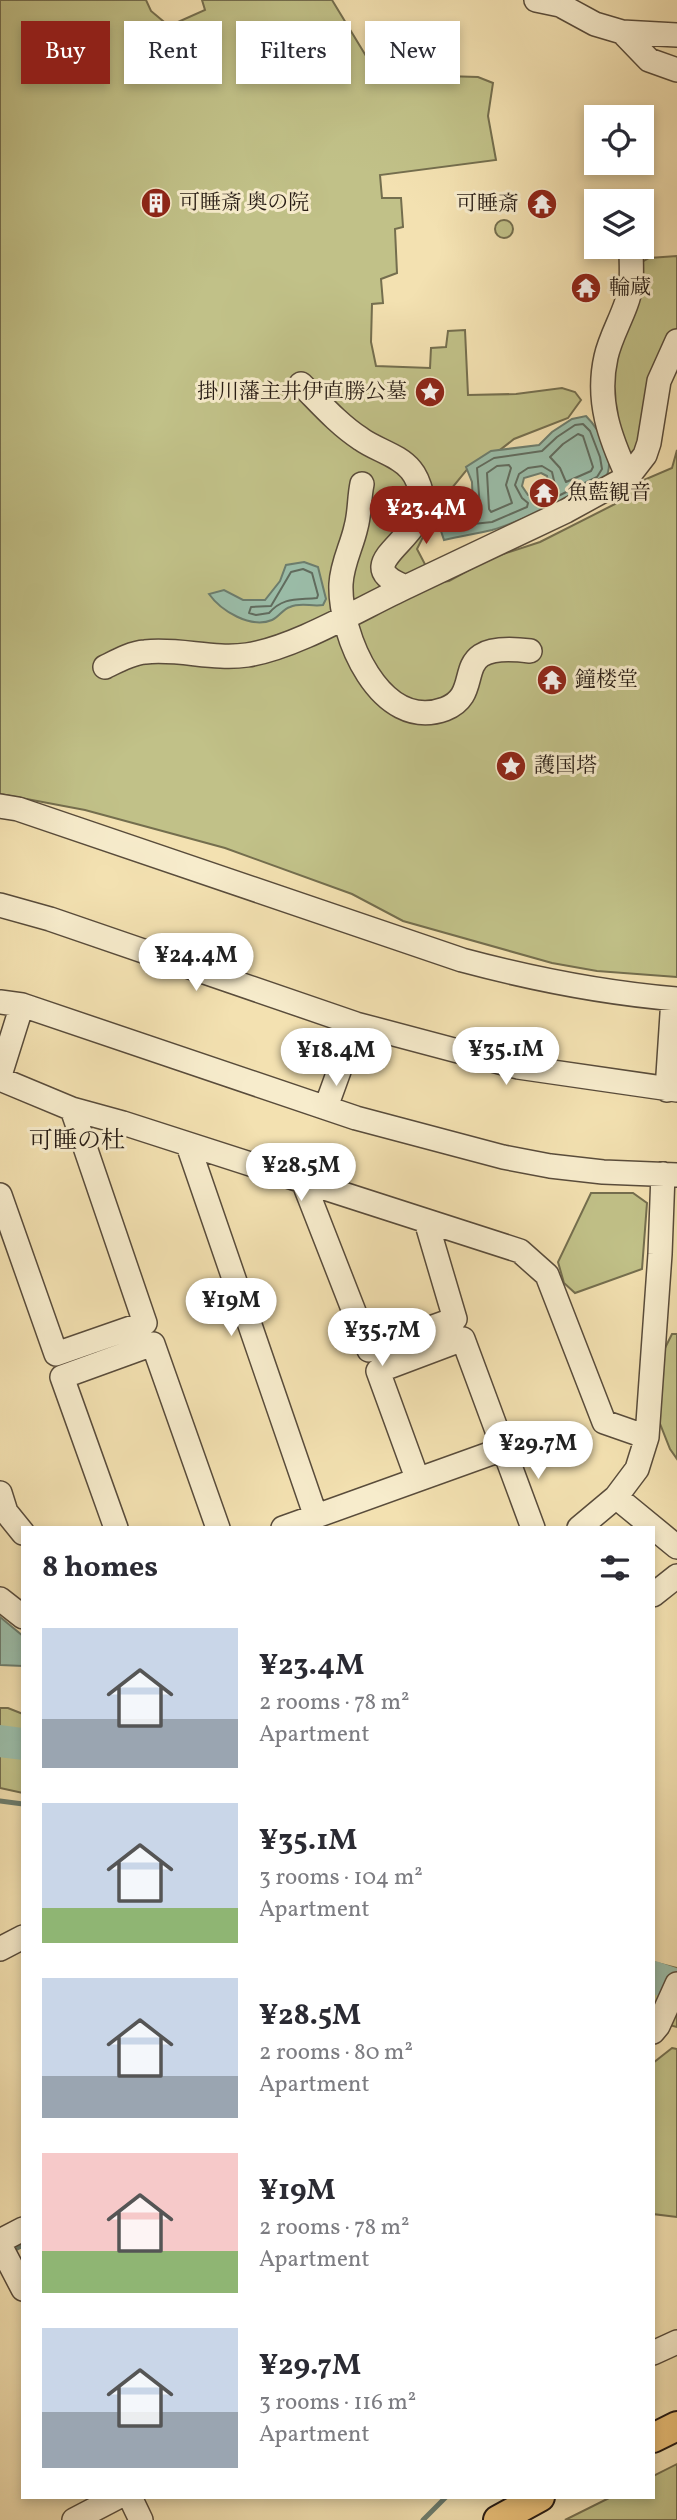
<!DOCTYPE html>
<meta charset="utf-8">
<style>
body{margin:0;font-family:Vollkorn,"Noto Serif JP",serif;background:#f7f7f7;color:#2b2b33;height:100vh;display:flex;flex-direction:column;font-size:26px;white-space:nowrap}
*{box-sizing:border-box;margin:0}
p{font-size:23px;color:#7c7c81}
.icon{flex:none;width:38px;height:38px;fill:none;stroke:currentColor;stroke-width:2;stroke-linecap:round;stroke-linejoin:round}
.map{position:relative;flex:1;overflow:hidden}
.panel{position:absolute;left:21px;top:1526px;width:634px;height:973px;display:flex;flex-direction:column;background:#fff;border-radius:0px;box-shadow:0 4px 10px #0003}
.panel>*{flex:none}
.banner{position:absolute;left:21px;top:21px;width:635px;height:63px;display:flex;gap:14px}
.fabs{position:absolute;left:584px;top:105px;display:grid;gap:14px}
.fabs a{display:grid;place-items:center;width:70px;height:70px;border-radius:0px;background:#fff;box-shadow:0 4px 10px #0003;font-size:35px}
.price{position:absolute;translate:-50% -60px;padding:0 16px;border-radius:24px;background:#fff;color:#222;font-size:23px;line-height:46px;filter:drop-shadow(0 2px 4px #0008)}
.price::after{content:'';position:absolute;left:50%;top:42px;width:21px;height:16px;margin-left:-10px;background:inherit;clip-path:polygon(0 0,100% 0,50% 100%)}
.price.active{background:#8f2418;color:#fff}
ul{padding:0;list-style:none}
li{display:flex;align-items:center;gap:21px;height:175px;padding:0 21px}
li span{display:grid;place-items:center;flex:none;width:196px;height:140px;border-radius:0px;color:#555}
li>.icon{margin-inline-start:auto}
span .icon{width:84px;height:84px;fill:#fffc;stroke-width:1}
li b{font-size:30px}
h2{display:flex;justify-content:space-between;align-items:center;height:84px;padding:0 21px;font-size:30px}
.chip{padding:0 24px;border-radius:0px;background:#fff;box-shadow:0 4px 10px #0003;font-size:24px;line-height:63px}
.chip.active{background:#8f2418;color:#fff}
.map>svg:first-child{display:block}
.green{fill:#c1c188;stroke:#746e4e;stroke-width:2}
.water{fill:#9bbeaa;stroke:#6c7d6e;stroke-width:2;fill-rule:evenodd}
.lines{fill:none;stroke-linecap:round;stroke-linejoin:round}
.shore{stroke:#606c5f;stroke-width:2}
.stream{stroke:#6c7d6e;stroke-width:5}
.river{stroke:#9bbeaa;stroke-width:32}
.minor-casing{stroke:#594c3b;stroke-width:26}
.major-casing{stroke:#261b14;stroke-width:32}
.minor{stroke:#f7eccc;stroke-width:23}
.major{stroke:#eac078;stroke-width:28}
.labels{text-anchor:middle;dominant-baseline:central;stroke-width:6;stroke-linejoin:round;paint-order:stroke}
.poi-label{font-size:21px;fill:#261b14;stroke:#f7eccc;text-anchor:start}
.quarter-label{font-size:24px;fill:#261b14;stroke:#f7eccc}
</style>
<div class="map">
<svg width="677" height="2520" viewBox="0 0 677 2520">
<rect width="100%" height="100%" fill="#f3e1b1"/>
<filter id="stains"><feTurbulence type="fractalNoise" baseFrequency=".00286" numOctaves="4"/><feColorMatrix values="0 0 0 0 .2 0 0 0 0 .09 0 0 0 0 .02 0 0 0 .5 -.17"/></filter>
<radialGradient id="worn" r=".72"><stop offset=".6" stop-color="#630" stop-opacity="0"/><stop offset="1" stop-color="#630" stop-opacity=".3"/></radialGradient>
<path class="green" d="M0,0H146L151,11L169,26L205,10L202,0H332L377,74L478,77L493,83L488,116L496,160L380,175L382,198H401L403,227L395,229L397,273L381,279L383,303L372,304L371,342L376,366L430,368L431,348L446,347L448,331L465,330L468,395L516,394L562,388L575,392L581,400L568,418L514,439L487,460L469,467L452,488L435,495L426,531L417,549L429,572L408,587L449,581L491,558L540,542L621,501L632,485L672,468L677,450V977L597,971L552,963L403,921L352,894L225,848L85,810L0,794Z
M495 229a9 9 0 1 1 18 0a9 9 0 1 1-18 0Z
M677,256V329L669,339L644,446L628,465L617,439L611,382L642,262L649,258Z
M591,1193H633L647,1203L642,1269L575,1293L564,1283L558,1262Z
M672,1334H677V1459L670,1449L655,1411L659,1360Z
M0,1708H8L23,1714V1793L0,1788Z
M653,1962L677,1968V2027L653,2021Z
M672,2048L677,2049V2217L653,2214V2063Z
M677,2464V2520H565L611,2497H653V2476Z"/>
<path class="water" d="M586,416C599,429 617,460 605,479C598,490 508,525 492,530C476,534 460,536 444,540L441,531L465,519L473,509L472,482L466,467L491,451L539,445L552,432L572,419ZM541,473L547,476L548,486L542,495H528L522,486L524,478Z
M304,562L318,567L326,599L323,605C312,607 301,602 290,607C283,609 279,617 272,620C251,629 221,611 209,594L224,590L243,600H265L280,581L286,565Z
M0,1617L23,1636V1666L0,1665Z"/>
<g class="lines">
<path class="shore" d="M583,424L590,431L600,457L602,469L597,477L554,498L551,495L555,485L552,472L542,466L528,468L519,474L515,485L522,498L528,503L527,507L492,522L473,524V521L480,508L477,468L494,458L542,451L557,437L575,425Z
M578,434L583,436L593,467L591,471L566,482L560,468L550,457L563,444Z
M509,465L511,468L506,485L512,503L491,512L489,509L487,473L497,466Z
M303,569L312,573L318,595L317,598C296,600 283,597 269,613L256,615L249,613L251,607L271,606L291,572Z"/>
<path class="stream" d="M0,1801L23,1804
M17,2248L23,2245
M423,2520L446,2497"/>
<path class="river" d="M0,1741L23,1744
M653,1977L677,1985"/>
<g class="minor-casing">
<path id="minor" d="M536,0L560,5L595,24L622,32L649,60L677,70
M622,32L677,35
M301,384C320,403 338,424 361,439C376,450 399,455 411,470C417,477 420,487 422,495C430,540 343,563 406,587L566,511L628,477L645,455L649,443L659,381L677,341
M628,477C610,438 596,401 606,357C611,333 628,309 631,285C632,272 631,259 631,247
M362,484C359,498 360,513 356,527C352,546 342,563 341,584C339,634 380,733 445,709C489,692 442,640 530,651
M105,667C117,661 131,653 145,652C179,648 213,660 247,655C295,648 361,608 406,587
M0,806L18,809L462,960C533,979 604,993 677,999
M0,905L50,919L356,1024L518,1067L677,1090
M0,1002L22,1005L356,1118L503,1157L550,1166L603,1172L677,1175
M0,1075L22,1005
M0,1079L72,1109L123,1123L520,1251L547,1275L604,1422L647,1437
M667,1090L673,999
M326,1107L356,1024
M188,1145L316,1517
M303,1181L369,1350L455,1319L426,1221
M0,1195L56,1354L145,1323L72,1109
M417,1478L378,1371L463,1339L533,1528
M0,1493L6,1512L23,1533
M616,1497L677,1547
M116,1528L62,1377L153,1344L218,1528
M283,1528L503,1449
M579,1528L616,1497L637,1469L647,1437L660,1254L663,1174
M653,1595L677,1576
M0,1599L23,1617
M0,1949L23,1937
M653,2032L658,2026L677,1984
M0,2241L23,2229
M0,2245L23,2289
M653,2353L677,2342
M130,2497L141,2520
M74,2520L118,2497"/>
</g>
<g class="major-casing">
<path id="major" d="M653,2438L677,2426
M498,2520L540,2497"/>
</g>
<use href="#minor" class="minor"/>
<use href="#major" class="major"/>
</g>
<defs>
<g id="building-disc" transform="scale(1.575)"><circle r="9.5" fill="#8f2418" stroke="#f7eccc"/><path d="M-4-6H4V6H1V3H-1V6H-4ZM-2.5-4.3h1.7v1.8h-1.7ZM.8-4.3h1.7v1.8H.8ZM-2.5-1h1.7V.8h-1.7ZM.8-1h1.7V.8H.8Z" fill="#fff"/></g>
<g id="temple-disc" transform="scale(1.575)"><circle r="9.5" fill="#8f2418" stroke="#f7eccc"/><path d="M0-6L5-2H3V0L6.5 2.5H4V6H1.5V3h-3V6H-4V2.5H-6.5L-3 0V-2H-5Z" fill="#fff"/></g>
<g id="sight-disc" transform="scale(1.575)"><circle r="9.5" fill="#8f2418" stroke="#f7eccc"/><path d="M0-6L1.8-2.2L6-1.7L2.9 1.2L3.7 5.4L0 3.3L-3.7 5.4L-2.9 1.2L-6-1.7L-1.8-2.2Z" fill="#fff"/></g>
</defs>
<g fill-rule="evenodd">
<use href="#building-disc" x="156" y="203"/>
<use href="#temple-disc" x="542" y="204"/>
<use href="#temple-disc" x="586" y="288"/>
<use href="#sight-disc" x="430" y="392"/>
<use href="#temple-disc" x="544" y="493"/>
<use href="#temple-disc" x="552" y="680"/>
<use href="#sight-disc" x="511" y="766"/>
</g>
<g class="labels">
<g class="poi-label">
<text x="179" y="203">可睡斎 奥の院</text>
<text x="519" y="204" text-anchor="end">可睡斎</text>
<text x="609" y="288">輪蔵</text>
<text x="407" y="392" text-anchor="end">掛川藩主井伊直勝公墓</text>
<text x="567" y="493">魚藍観音</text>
<text x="575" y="680">鐘楼堂</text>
<text x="534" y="766">護国塔</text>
</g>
<g class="quarter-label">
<text x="77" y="1142">可睡の杜</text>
</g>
</g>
<rect width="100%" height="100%" filter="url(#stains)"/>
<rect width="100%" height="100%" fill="url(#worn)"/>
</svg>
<div class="fabs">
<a><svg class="icon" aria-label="locate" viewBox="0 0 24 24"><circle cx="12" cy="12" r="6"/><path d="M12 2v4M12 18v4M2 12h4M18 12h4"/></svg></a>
<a><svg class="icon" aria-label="layers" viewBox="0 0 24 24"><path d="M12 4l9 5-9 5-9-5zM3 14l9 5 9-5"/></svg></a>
</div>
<b class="price active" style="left:426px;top:546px">¥23.4M</b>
<b class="price" style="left:196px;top:993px">¥24.4M</b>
<b class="price" style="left:506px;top:1087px">¥35.1M</b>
<b class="price" style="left:336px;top:1088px">¥18.4M</b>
<b class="price" style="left:301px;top:1203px">¥28.5M</b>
<b class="price" style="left:231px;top:1338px">¥19M</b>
<b class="price" style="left:382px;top:1368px">¥35.7M</b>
<b class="price" style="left:538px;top:1481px">¥29.7M</b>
<div class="banner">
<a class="chip active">Buy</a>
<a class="chip">Rent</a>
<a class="chip">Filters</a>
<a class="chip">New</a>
</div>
<section class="panel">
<h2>8 homes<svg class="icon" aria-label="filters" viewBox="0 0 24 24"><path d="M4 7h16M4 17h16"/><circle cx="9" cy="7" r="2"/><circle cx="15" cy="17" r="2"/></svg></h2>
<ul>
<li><span style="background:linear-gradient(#c9d6e8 65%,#9aa5b1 0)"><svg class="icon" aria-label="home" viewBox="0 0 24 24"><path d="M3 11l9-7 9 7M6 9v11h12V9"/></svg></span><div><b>¥23.4M</b><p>2 rooms · 78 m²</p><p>Apartment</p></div></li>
<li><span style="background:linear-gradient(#c9d6e8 75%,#8fb573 0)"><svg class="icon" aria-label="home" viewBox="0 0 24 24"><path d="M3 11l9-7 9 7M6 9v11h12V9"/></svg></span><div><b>¥35.1M</b><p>3 rooms · 104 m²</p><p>Apartment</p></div></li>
<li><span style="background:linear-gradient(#c9d6e8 70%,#9aa5b1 0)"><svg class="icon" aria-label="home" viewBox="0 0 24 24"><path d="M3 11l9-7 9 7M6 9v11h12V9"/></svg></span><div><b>¥28.5M</b><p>2 rooms · 80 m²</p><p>Apartment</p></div></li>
<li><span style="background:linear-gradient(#f6c9c9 70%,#8fb573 0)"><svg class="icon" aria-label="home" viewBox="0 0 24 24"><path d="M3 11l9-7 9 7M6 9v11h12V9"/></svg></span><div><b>¥19M</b><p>2 rooms · 78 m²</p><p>Apartment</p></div></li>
<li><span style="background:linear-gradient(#c9d6e8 60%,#9aa5b1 0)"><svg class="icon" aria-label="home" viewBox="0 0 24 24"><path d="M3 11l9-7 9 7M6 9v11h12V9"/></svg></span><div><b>¥29.7M</b><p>3 rooms · 116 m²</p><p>Apartment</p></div></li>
</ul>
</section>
</div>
